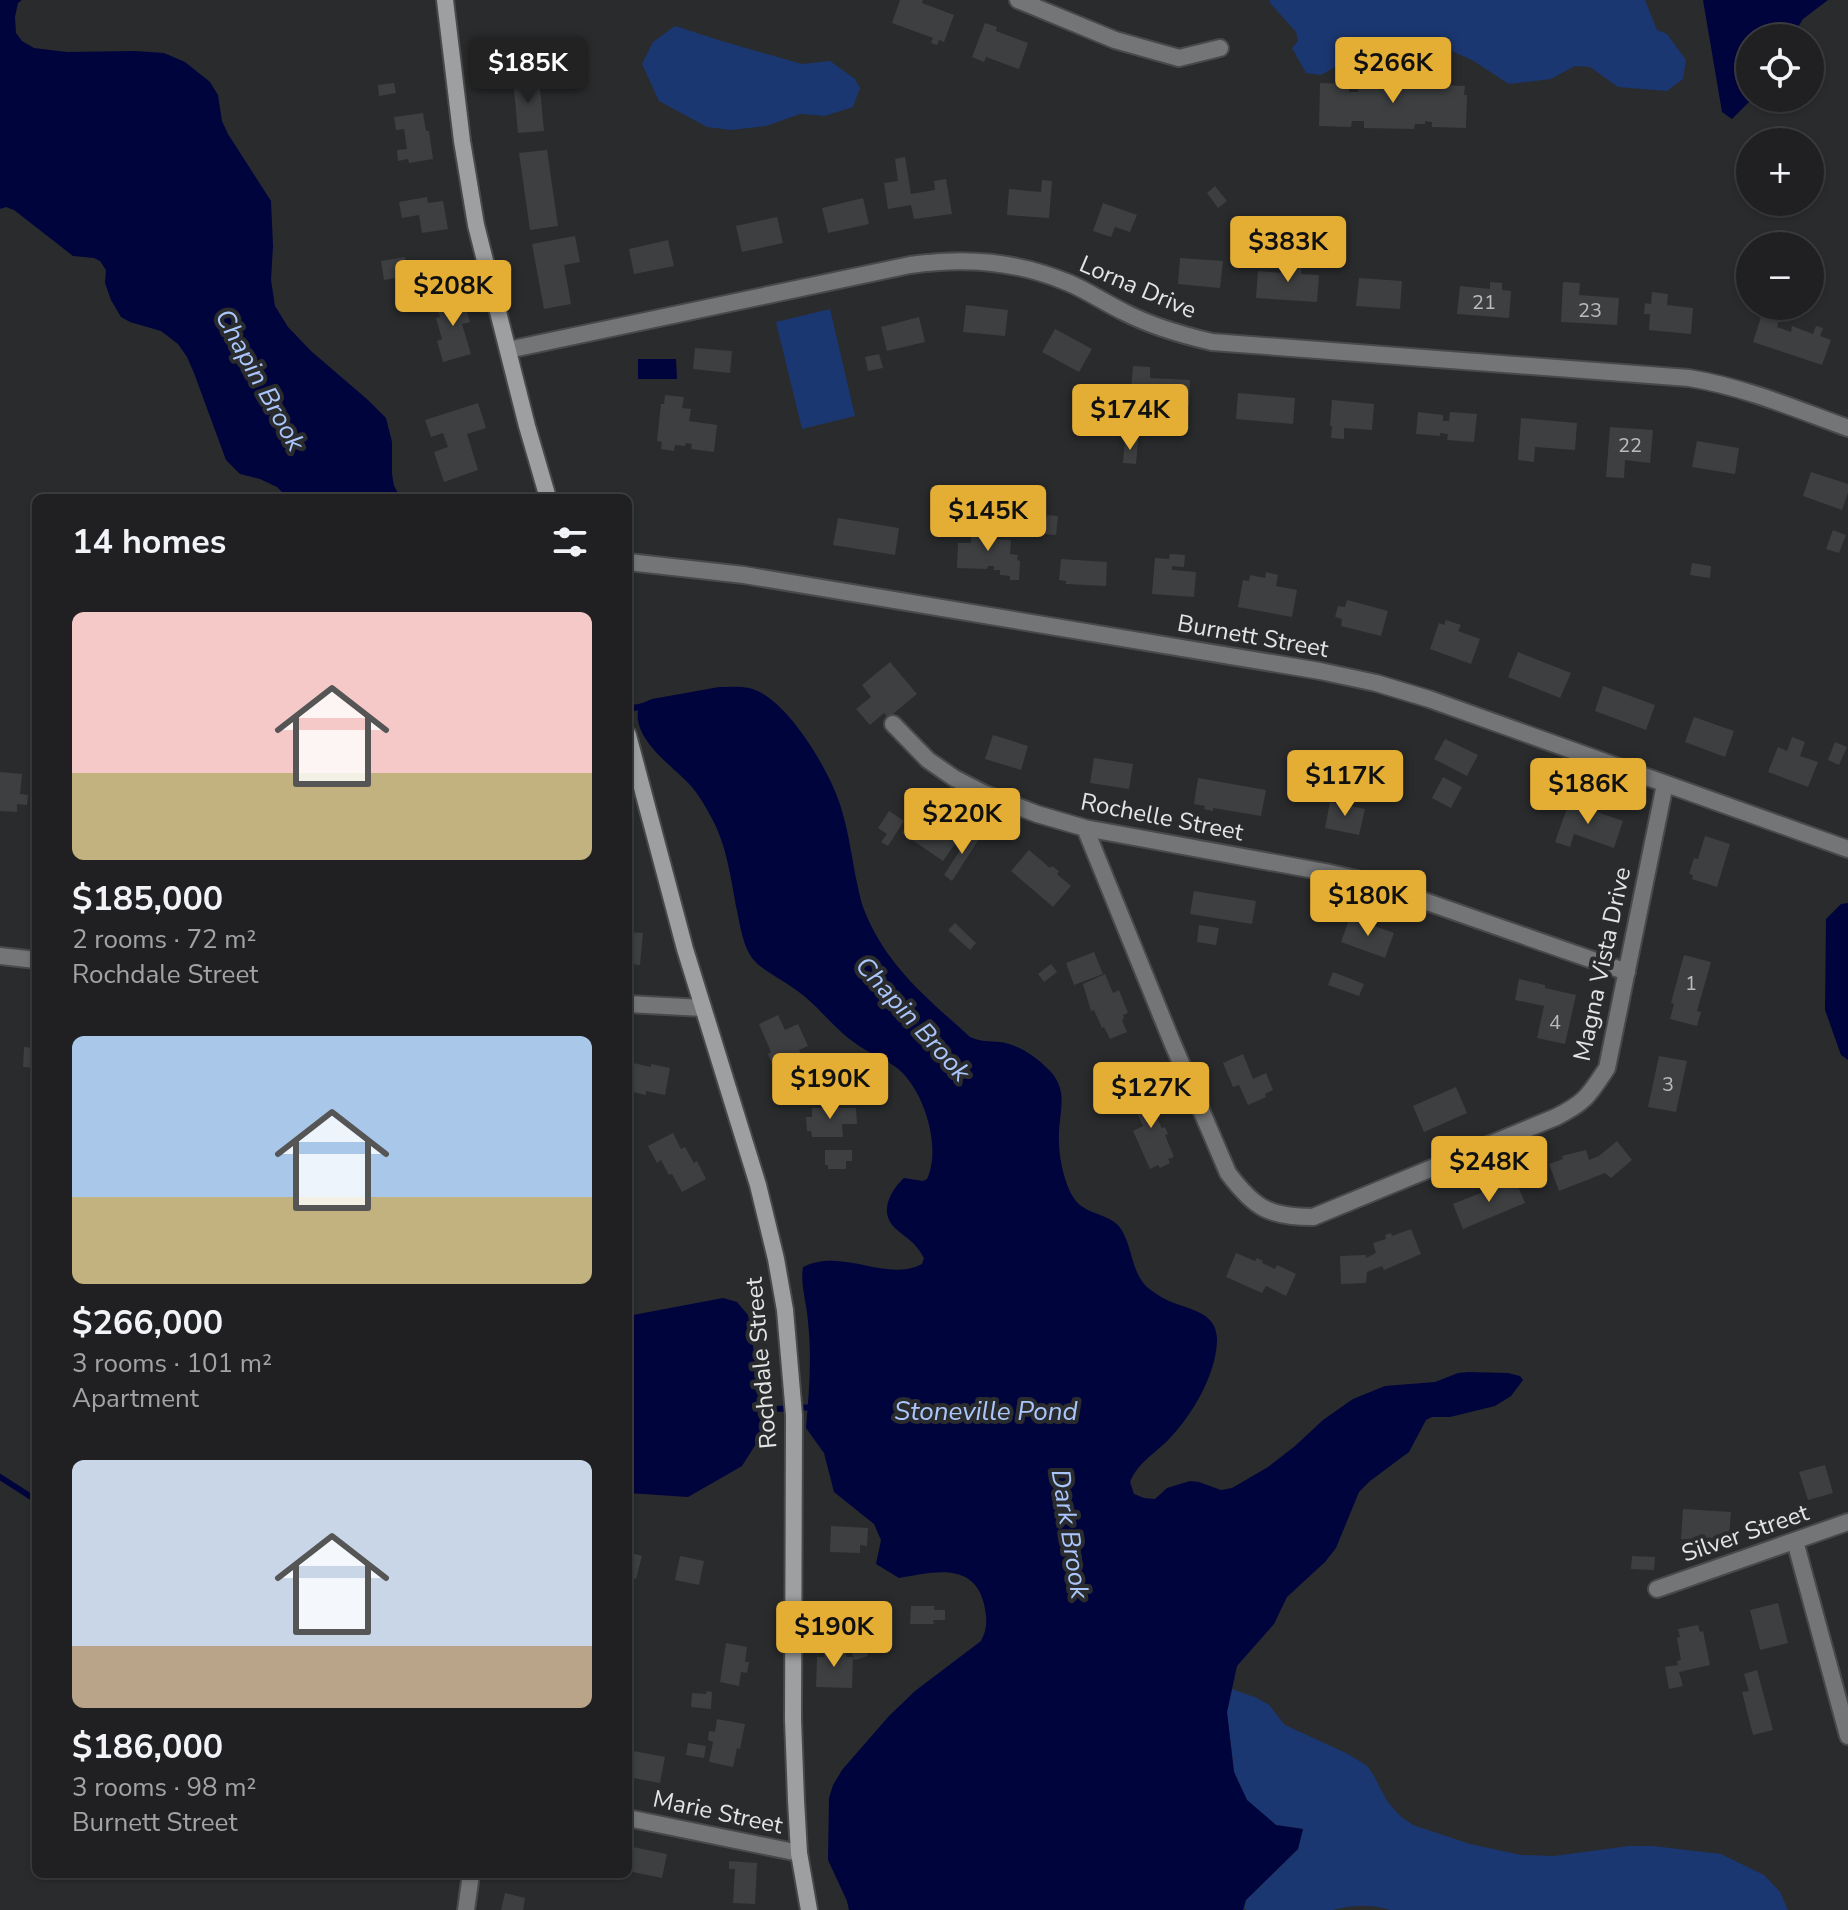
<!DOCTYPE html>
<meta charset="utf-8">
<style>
body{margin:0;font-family:"Nunito Sans",sans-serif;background:#2d2d2f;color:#f1f3f6;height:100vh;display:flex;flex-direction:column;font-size:30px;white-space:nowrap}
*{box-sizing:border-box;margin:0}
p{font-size:26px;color:#a2a3a5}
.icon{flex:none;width:44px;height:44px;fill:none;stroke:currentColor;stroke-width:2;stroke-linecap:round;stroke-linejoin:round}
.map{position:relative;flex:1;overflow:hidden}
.details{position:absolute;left:32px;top:494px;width:600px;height:1384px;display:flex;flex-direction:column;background:#202022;border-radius:12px;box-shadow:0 2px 6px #0004,0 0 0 2px #3d3e40}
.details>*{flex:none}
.tools{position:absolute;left:1736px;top:24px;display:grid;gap:16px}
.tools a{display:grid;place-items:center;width:88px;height:88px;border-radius:50%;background:#202022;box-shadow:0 2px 6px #0004,0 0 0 2px #3d3e40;font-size:40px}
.price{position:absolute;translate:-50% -68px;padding:0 18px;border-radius:8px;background:#e4ae35;color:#111;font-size:26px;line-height:52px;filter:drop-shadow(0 2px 4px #0008)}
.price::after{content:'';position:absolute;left:50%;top:48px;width:24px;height:18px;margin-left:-12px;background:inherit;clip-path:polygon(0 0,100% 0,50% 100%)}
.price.selected{background:#222;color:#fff}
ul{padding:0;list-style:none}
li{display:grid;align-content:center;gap:16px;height:424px;padding:0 40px}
li span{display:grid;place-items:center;height:248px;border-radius:12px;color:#555}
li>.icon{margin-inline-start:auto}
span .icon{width:144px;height:144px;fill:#fffc;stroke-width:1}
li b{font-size:34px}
h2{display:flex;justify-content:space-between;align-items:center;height:96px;padding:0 40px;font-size:34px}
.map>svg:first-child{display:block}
.green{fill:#1b3771}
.water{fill:#00043d}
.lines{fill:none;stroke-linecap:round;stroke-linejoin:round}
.stream{stroke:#00043d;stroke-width:6}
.building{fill:#3d3f41}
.street-casing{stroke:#48494a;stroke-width:20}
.secondary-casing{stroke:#48494a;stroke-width:20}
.street{stroke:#747576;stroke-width:16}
.secondary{stroke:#9e9fa1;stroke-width:16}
.labels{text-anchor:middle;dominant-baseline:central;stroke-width:8;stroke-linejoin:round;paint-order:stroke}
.number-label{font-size:20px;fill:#babbbc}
.street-label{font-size:24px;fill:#e3e4e5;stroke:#2a2b2d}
.water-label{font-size:26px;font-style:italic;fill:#aac6fc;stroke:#2a2b2d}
</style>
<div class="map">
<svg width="1848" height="1910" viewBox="0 0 1848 1910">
<rect width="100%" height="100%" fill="#2a2b2d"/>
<path class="green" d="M1270,0H1645L1657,30L1667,34L1686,60L1683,79L1667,91L1618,87L1590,67L1575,66L1551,79L1509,84L1472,60L1427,40L1377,43L1321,75L1306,73L1292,48L1298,41L1296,32L1270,3Z
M675,26L725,42L802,64L830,61L855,79L860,88L853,107L825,116L800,114L766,126L731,130L707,127L659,101L642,64L653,42Z
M830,309L855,416L802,429L776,322Z
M1232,1689L1257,1698L1269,1705L1285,1725L1346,1753L1366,1765L1373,1774L1387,1801L1400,1816L1413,1825L1470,1844L1521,1855L1554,1856L1629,1846H1653L1721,1854L1764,1875L1780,1892L1788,1910H1390C1371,1904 1352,1905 1333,1910H1247L1244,1908L1246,1900L1298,1849L1303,1829L1276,1825L1247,1800L1234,1772L1227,1712Z"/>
<path class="water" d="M0,0H22L18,3L15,17L16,33L22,41L34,48L67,52L135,51L164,53L185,62L210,82L218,95L222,121L228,134L271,201L273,246L271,280L275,306L288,327L311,351L368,400L386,418L392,442V474L394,486L401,498H288L277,487L260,479L240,474L226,460L194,373L187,357L178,344L161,331L130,322L121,317L111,300L105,283L106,270L100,261L94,258L73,256L14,210L6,207L0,209Z
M1703,0H1828L1803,19L1791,38H1750V98H1753L1732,119L1722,112Z
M638,359H676L677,379H638Z
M719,687C728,687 740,686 749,688C787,696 833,776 842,811C849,834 852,859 857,883C859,891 860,899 863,907C885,965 925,996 970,1037C981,1042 988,1041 1000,1042C1017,1044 1035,1056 1047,1068C1072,1091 1057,1114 1059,1142C1059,1159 1066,1194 1080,1205C1092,1215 1112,1215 1121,1229C1132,1246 1131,1269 1145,1285C1150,1290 1159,1296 1165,1299C1186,1310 1218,1310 1217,1341C1216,1374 1193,1414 1170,1438C1155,1454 1138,1462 1130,1482L1134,1494L1144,1498L1155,1499L1167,1488L1190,1481L1199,1482L1221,1490L1232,1488L1268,1467L1295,1446L1323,1420L1353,1399L1385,1386L1435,1382L1458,1373L1468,1372L1508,1373L1520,1376L1523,1380L1511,1396L1495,1406L1450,1417H1432L1426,1420L1409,1452L1370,1481L1359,1492L1336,1548L1325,1562L1287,1597L1274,1624L1237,1666L1227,1712L1234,1772L1247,1800L1276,1825L1303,1829L1298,1849L1246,1900L1243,1910H849L847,1901L828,1860L829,1798L833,1785L842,1770L889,1716L915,1691L981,1641C988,1628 987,1618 984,1604C974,1561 932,1572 899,1578L876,1564L881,1540L874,1524L834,1492L824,1453L806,1428C809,1393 812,1358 808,1322C807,1303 800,1286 803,1267C843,1247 886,1283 922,1264L924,1258C915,1242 909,1240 896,1229C878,1213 890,1191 904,1178L923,1181L927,1179C942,1148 924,1089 897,1068C884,1058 868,1053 855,1043C833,1028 818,1005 796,990C783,980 761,970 752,958C743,946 740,925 737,911C731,880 727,845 711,817C706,807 699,795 691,786C672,765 627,736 640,704L652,699Z
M1848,903V1060L1841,1055L1825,1010L1826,919L1841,904Z
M723,1298L737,1302L748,1315L766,1428L742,1466L688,1497L628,1493V1317L633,1315Z"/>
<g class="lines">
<path class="stream" d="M628,709L644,706
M756,1410L816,1407
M0,1477L36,1500"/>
</g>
<path class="building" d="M900,0H923L922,3L954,15L944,42L939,40L937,45L931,43L933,38L892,23Z
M985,23L997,27L996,31L1028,43L1019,69L986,57L984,62L972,57Z
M539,77L544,131L518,133L513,79Z
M1414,80H1439V85L1465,86L1464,95H1467L1466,128L1432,127V122L1425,121V124H1415L1414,129L1364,128V121H1352L1351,127L1319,126L1320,83L1349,84V92H1358V83L1391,84V87L1413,88Z
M394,83L396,93L379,96L378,85Z
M423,113L426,131H429L433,159L409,163L408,159L398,161L397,150L407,149L404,129L396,130L394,117Z
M547,150L558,226L530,230L519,153Z
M905,157L911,194L935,190L934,181L946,179L952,214L914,219L911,205L888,209L884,183L898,181L895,159Z
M1042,180L1052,181L1049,218L1007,215L1009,189L1041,192Z
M1215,186L1227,201L1218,208L1207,193Z
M427,197L428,203L443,201L448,229L422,233L419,215L402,218L399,202Z
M863,198L869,224L828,233L822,208Z
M1103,203L1137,215L1130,232L1115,227L1111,237L1093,231Z
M777,217L783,243L742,252L736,226Z
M575,236L580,262L564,265L571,304L544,309L532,244Z
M668,240L674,266L634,274L629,249Z
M405,257L408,276L384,280L381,261Z
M1180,258L1223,261L1220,288L1178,284Z
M1282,261L1302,262L1301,274L1319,275L1317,302L1256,298L1258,271L1281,273Z
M1359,278L1402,281L1400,309L1356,306Z
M1490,282L1502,283V290L1511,291L1509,318L1457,314L1460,286L1490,289Z
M1563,282L1580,283L1579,295L1619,298L1617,325L1561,322Z
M1652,292L1668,294L1667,305L1693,308L1691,334L1649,330L1650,314H1644L1645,303L1651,304Z
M462,294L470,322L462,324L471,354L443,362L437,341L442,339L436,318L440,317L435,301Z
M966,305L1008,310L1005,336L963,332Z
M1763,311L1780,317L1777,327L1791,332L1792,326L1813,334L1816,326L1823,328L1820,336L1831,340L1822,365L1753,342Z
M919,317L925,342L887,351L881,327Z
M1055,329L1092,349L1079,372L1042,352Z
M695,348L732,351L730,373L693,369Z
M879,354L883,368L868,371L865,357Z
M1133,366L1150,367V378L1190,380L1189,406L1170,405V414L1145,413L1146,404L1130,403Z
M1238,393L1295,398L1293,424L1236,419Z
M665,395L684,397L682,408L691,409L689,421L717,425L714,452L691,449L692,444L686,443L685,446L675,445L674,451L661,449L662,442L657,441L661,404H664Z
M1332,400L1374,404L1372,430L1344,428V439L1331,438L1332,426H1330Z
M478,403L486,428L467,434L478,470L444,482L434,452L448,447L443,433L431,437L425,420Z
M1418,412L1443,415V421H1449L1450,412L1477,414L1474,442L1447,440L1448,434L1440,433V436L1416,434Z
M1521,418L1577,423L1575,450L1535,447L1534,462L1518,460Z
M1610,427L1653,430L1650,463L1625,460L1624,478L1606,477Z
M1125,439L1138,440L1136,464L1123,463Z
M1697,441L1739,448L1735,474L1692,467Z
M1811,472L1848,484V493L1842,510L1803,496Z
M1047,515L1058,516L1056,535L1044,534Z
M838,518L899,528L895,555L833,545Z
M972,524L991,525V539L1011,540L1010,554L1018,555L1017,560L1020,561L1019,580H1010V576L1000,575V570H994V566H988L987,569L957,568L958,543H971Z
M1833,530L1846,535L1839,553L1826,549Z
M1170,554L1185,555L1184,567L1172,566V570L1196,572L1194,597L1152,594L1155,558L1169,559Z
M1061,559L1107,562L1106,586L1066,584V581L1059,580Z
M1692,563L1711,566L1710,578L1690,575Z
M1266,572L1278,575L1276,586L1297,590L1292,617L1238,607L1243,580L1249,581L1250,575L1265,578Z
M1347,600L1388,611L1381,636L1341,626L1342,619L1335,617L1338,606L1345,607Z
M1446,620L1461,625L1458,631L1480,639L1471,664L1430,649L1439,623L1444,625Z
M1518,652L1571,673L1560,698L1508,677Z
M890,662L917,694L888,718L884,713L870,725L856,709L871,697L862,685Z
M1603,686L1655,705L1646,730L1595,711Z
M1694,717L1734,731L1725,757L1685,742Z
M993,735L1028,746L1021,770L985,759Z
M1792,737L1805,742L1800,756L1818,762L1808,787L1768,772L1778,747L1787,751Z
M1445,739L1478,755L1467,776L1434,759Z
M1835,742L1847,747L1839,765L1828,760Z
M1094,758L1133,764L1129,789L1090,783Z
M0,772L22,774L20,794L28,795L27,805L17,804V812L0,811Z
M1443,777L1462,787L1451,808L1432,798Z
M1198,778L1266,790L1261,816L1213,808V811L1204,809L1205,806L1194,804Z
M1330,802L1365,809L1359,835L1325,828Z
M1569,802L1589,809L1590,806L1598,809L1597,812L1623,821L1614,848L1574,834L1570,847L1555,842Z
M917,810L959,838L943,861L902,833Z
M889,811L904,821L888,846L881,842L887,834L878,828Z
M973,830L981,836L952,881L944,875Z
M1705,836L1730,844L1717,887L1692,879L1693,875L1689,874L1694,858L1698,859Z
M1029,850L1050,868L1052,866L1059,871L1057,874L1071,886L1053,907L1011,871Z
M1194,891L1256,901L1252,924L1190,914Z
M1350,917L1394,933L1385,958L1341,942Z
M955,923L976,943L970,950L948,930Z
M1199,925L1219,928L1216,945L1197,942Z
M628,932L643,933L640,965L628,964Z
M1094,952L1103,974L1074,985L1066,963Z
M1684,955L1711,962L1697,1011L1701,1012L1697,1026L1670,1019L1674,1004L1671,1003Z
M1051,964L1057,972L1044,982L1038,974Z
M1333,972L1364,984L1359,996L1328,985Z
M1105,974L1113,993L1119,990L1128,1013L1123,1015L1124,1018L1122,1020L1127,1032L1110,1039L1104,1027L1102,1028L1094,1010L1091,1011L1083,984Z
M1519,979L1545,985V988L1576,995L1565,1044L1537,1038L1544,1006L1515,1000Z
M778,1015L785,1030L798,1024L808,1046L799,1050L801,1054L773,1067L768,1054L771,1052L759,1024Z
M24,1047L36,1048V1068L23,1067Z
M1243,1054L1253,1079L1266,1073L1273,1090L1265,1094L1266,1097L1248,1105L1239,1085L1233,1087L1223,1063Z
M1659,1056L1687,1061L1676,1112L1648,1107Z
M633,1063L651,1067V1064L670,1068L665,1095L646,1091V1095L628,1091V1066L632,1067Z
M1148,1086L1159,1110L1154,1112L1162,1128L1165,1127L1168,1134L1165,1135L1174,1157L1168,1159L1170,1163L1160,1168L1158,1165L1150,1169L1133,1131L1143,1126L1128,1094Z
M1456,1087L1467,1113L1424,1132L1413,1106Z
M812,1108H856L857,1124H842L843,1137H812L811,1131H807L806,1117H812Z
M673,1133L681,1149L685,1147L694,1163L697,1161L706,1179L682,1192L672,1174L669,1175L661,1160L657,1163L648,1146Z
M1617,1141L1632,1160L1611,1178L1605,1173L1559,1191L1549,1164L1563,1159L1562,1156L1586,1150L1589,1160L1599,1156Z
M825,1150H852V1161H846V1169H828V1165H825Z
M1515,1179L1525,1203L1463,1229L1453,1204Z
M1411,1229L1421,1254L1384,1270L1382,1266L1367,1272L1366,1283L1341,1284L1340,1256L1366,1255V1258L1376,1253L1373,1243L1386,1239L1385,1235L1391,1233L1392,1236Z
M1236,1253L1255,1261L1257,1258L1263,1261L1262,1263L1275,1269L1277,1265L1296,1274L1286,1296L1266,1286L1262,1293L1226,1277Z
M1825,1465L1833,1493L1808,1500L1799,1472Z
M1683,1509L1731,1512L1728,1549L1689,1546V1540L1681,1539Z
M831,1526L868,1528L867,1546L860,1545V1553L830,1552Z
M628,1552L642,1556L636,1579L628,1577Z
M680,1556L704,1561L699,1585L675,1580Z
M1632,1556L1655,1557L1654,1570L1631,1569Z
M1778,1603L1788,1643L1760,1650L1750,1610Z
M911,1606H934V1610H945V1620H933L934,1624H910Z
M1698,1625L1700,1632L1703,1631L1710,1665L1679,1672L1683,1686L1669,1689L1665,1667L1678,1665L1677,1661L1681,1660L1677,1638L1680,1637L1678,1629Z
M862,1636L868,1656L854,1660L848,1640Z
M726,1643L747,1647L745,1662H749L747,1673L741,1672L739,1686L720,1682Z
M824,1644H837V1651H846V1657H853L852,1688L816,1687L817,1657H824Z
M1757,1670L1773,1730L1753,1735L1742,1692L1749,1691L1744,1674Z
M707,1691L712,1692L711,1709L691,1707L692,1693L706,1694Z
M717,1719L745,1724L740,1749L737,1748L733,1767L709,1762L713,1742L708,1740L709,1731L715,1732Z
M688,1743L706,1746L704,1758L686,1755Z
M628,1750L665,1757L660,1783L628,1777Z
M628,1846L667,1854L662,1878L628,1871Z
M729,1861L757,1863L755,1904L733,1903L735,1869H729Z
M505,1893L525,1898L523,1910H501Z"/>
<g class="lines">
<g class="street-casing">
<path id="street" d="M1018,0L1115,40L1179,58L1220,48
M508,350L910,265C966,257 1016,261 1069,283C1088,291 1105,303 1124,312C1151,326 1182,335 1212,342L1689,378C1744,387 1796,409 1848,428
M628,562L744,575L1320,671L1376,683L1429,699L1848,849
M893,724L928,760L954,778L983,793L1037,814L1085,828L1325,872L1370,882L1627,972
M1085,828L1172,1042L1228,1173C1254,1208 1269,1217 1313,1217L1556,1117C1586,1102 1589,1095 1607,1068L1665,784
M0,956L36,960
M628,1004L703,1008
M1795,1541L1848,1736
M1657,1589L1848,1522
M628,1818L799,1853
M466,1910L471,1874"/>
</g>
<g class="secondary-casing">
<path id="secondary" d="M445,0L462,141L476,225L527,426L548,498
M628,735L685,949L758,1185L776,1259L785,1310L794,1415L793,1720L796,1800L799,1853L809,1910"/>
</g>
<use href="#street" class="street"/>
<use href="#secondary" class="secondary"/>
</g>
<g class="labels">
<g class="number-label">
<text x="1484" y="302">21</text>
<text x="1590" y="310">23</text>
<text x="1630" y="445">22</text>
<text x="1691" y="983">1</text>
<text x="1555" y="1022">4</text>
<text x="1668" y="1084">3</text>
</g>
<g class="street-label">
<text transform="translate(1138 287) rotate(23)">Lorna Drive</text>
<text transform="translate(1253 636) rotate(10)">Burnett Street</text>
<text transform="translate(1162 817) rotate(11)">Rochelle Street</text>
<text transform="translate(1602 964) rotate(-78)">Magna Vista Drive</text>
<text transform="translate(761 1363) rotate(-95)">Rochdale Street</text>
<text transform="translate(1745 1533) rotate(-19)">Silver Street</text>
<text transform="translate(718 1812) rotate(12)">Marie Street</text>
</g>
<g class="water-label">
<text transform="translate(260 380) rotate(61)">Chapin Brook</text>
<text transform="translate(913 1019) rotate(48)">Chapin Brook</text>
<text x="986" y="1411">Stoneville Pond</text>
<text transform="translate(1070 1534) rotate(81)">Dark Brook</text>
</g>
</g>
</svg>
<div class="tools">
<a><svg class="icon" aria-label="locate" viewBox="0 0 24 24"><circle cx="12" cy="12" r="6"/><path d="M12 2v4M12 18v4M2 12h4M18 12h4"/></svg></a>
<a>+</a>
<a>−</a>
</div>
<b class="price selected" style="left:528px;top:105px">$185K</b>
<b class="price" style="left:1393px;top:105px">$266K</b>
<b class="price" style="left:1288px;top:284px">$383K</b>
<b class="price" style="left:453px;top:328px">$208K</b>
<b class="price" style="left:1130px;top:452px">$174K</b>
<b class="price" style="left:988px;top:553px">$145K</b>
<b class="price" style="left:1345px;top:818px">$117K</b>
<b class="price" style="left:1588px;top:826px">$186K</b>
<b class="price" style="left:962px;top:856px">$220K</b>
<b class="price" style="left:1368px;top:938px">$180K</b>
<b class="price" style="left:830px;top:1121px">$190K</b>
<b class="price" style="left:1151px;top:1130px">$127K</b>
<b class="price" style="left:1489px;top:1204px">$248K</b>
<b class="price" style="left:834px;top:1669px">$190K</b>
<section class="details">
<h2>14 homes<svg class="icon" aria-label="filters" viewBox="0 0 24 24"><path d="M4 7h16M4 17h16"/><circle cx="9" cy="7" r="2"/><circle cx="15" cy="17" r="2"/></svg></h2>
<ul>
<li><span style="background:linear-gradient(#f6c9c9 65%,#c2b280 0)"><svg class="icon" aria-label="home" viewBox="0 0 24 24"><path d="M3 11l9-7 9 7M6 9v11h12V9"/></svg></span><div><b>$185,000</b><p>2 rooms · 72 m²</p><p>Rochdale Street</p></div></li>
<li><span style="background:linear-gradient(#a9c7e8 65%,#c2b280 0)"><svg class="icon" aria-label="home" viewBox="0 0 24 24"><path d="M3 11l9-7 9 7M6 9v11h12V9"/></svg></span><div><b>$266,000</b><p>3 rooms · 101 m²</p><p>Apartment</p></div></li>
<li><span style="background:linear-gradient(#c9d6e8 75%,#b9a48a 0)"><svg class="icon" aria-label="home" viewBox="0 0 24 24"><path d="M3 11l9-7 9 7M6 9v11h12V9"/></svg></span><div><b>$186,000</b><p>3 rooms · 98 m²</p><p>Burnett Street</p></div></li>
</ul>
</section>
</div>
